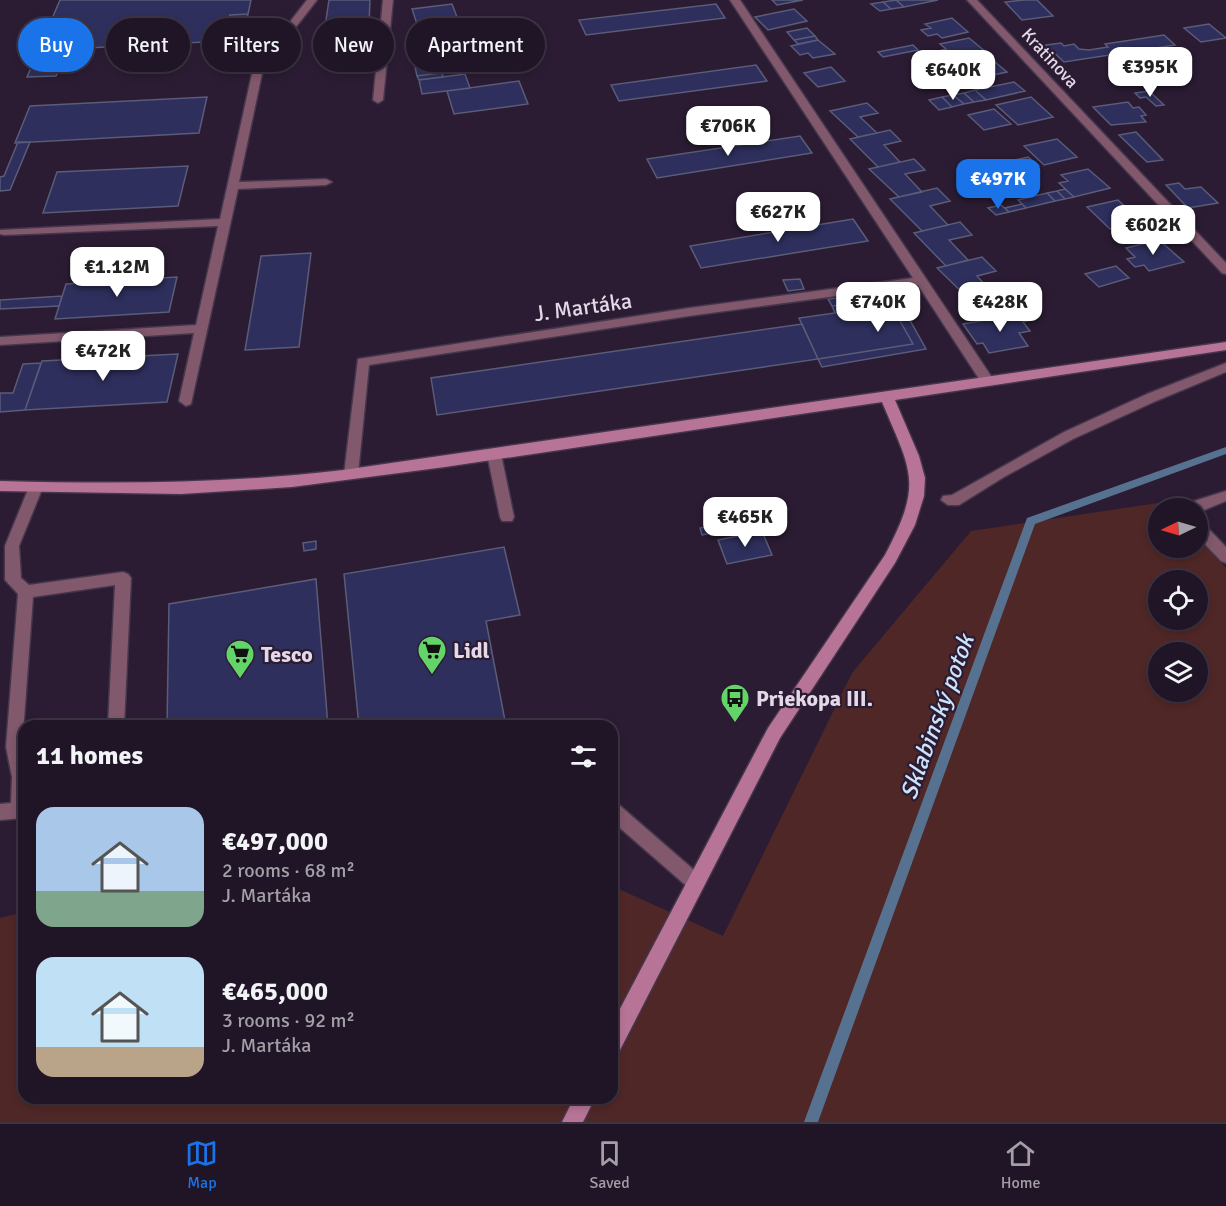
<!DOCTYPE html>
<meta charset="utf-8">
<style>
body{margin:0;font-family:Signika,sans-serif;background:#281e2e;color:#f1f3f6;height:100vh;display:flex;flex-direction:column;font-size:22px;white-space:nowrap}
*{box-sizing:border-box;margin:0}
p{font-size:20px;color:#a29fa7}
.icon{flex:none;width:33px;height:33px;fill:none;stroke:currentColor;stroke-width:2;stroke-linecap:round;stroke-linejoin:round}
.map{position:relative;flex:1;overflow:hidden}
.details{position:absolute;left:18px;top:720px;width:600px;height:384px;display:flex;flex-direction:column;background:#201526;border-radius:18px;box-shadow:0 3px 9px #0003,0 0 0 2px #3d3443}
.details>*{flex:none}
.banner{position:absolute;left:18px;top:18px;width:600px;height:54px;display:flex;gap:12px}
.needle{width:39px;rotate:265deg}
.buttons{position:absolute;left:1148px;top:498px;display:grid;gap:12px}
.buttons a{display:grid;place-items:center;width:60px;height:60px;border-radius:50%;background:#201526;box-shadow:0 3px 9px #0003,0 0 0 2px #3d3443;font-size:30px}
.price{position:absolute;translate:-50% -51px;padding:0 14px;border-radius:12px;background:#fff;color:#222;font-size:20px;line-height:39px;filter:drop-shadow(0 2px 3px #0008)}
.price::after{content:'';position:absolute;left:50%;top:36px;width:18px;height:14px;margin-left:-9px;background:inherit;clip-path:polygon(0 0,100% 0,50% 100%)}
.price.selected{background:#1a73e8;color:#fff}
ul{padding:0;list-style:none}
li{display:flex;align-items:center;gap:18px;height:150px;padding:0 18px}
li span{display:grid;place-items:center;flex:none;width:168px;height:120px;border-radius:18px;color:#555}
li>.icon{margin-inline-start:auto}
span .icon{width:72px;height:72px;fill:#fffc;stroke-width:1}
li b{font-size:26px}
h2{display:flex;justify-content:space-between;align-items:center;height:72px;padding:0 18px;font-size:26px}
.tag{padding:0 21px;border-radius:27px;background:#201526;box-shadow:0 3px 9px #0003,0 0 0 2px #3d3443;font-size:21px;line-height:54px}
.tag.selected{background:#1a73e8;color:#fff}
.tabs{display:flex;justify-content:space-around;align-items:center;height:84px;border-top:2px solid #3d3443;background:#201526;font-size:16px;color:#a29fa7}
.tabs a{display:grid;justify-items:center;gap:3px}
.tabs .selected{color:#1a73e8}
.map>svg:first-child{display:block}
.green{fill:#4f2726;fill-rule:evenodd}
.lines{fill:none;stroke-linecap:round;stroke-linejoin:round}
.stream{fill:#567290;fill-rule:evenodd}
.building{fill:#2e2f5c;stroke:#5a5c79;stroke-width:1.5}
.lane-casing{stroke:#45364c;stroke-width:3}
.street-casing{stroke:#45364c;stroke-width:3}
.secondary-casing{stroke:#45364c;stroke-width:3}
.lane{fill:#81586c;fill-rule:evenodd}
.street{fill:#81586c;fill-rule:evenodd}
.secondary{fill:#b77496;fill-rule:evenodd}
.labels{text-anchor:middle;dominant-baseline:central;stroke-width:4.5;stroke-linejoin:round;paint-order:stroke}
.far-street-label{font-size:18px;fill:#e3d9e8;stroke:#2b1c33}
.street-label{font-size:22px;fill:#e3d9e8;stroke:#2b1c33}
.poi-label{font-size:22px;font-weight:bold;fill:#e3d9e8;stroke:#2b1c33;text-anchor:start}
.water-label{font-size:24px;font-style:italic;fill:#cbe4fc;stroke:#2b1c33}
</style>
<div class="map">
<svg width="1226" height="1122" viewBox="0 0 1226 1122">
<rect width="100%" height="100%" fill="#2b1c33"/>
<path class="green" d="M1164,502L1170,508H1158V548H1197V537L1226,568V1122H0V918L24,912V1098H612V886L723,936L852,673L971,531ZM1158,580H1197V620H1158ZM1158,652H1197V692H1158Z"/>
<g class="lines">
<path class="stream" d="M1226,447V454L1035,524L818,1122H804L1027,518Z"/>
</g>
<path class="building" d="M60,0H251L248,14L230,15L223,41L67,49L56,76L27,77Z
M329,0H370L369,25H363L361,56H342L345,26L325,27Z
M772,0H803L777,5Z
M896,0L904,7L891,9L883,2Z
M896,0H938L904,7Z
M1024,0H1037L1053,16L1022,20L1005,2Z
M883,2L891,9L880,11L871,4Z
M452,4L460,25L419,30L412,9Z
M716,4L725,18L586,35L579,20Z
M794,9L807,21L768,30L755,17Z
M248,14L244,31L226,32L230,15Z
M952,18L968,32L942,38L937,34L928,36L921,30L931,28L925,24Z
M1209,24L1226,38L1201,42L1184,28Z
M807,28L815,36L794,40L787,32Z
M1164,35L1175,45L1064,62L1046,45L1061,43L1064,46L1074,44L1079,49L1089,50L1108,47L1105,44Z
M451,36L457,52L413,58L407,42Z
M815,36L818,40L798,44L794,40Z
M969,38L986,52L949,60L939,51L946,49L940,44Z
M818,40L835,54L813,58L808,53L800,55L791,46Z
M913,45L918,50L883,57L878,52Z
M457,52L463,70L417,76L413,58Z
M943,54L949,60L933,64L926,58Z
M989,57L1007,72L974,79L958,67L963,66L960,63Z
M756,65L767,81L619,101L611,85Z
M831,67L845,81L818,87L804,73Z
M954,71L966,82L937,88L925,76Z
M442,72L443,77L419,80L417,76Z
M465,74L470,88L422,94L419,80Z
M519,81L528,104L454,114L447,91Z
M1014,82L1025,91L986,100L975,90Z
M975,90L986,100L974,102L964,93Z
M1149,91L1164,105L1156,106L1146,97L1140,98L1135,93Z
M964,93L974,102L964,104L953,95Z
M953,95L964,104L952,107L942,97Z
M207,97L199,133L15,143L30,106Z
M942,97L952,107L939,110L929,100Z
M1031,97L1053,117L1018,125L996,105Z
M1128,102L1133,108L1139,107L1146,115L1141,116L1146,122L1111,125L1093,107Z
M867,103L878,113L860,117L877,133L858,137L830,111Z
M994,109L1011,124L984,130L968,115Z
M890,130L901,141L884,145L900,162L878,167L850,139Z
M1136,132L1163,160L1147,162L1119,135Z
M800,136L812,153L657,178L647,159Z
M1057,139L1077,157L1044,165L1024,146Z
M18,142H30L10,190L0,191V177L4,176Z
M1028,157L1039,166L1019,171L1010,161Z
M914,159L925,170L905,174L922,192L899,197L869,169Z
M188,166L178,206L43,213L57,172Z
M1088,169L1110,188L1074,197L1059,183L1068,181L1061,175Z
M1179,183L1185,189L1201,187L1218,203L1188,208L1166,185Z
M937,188L950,201L930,206L948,225L922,231L890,199Z
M1065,189L1074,197L1065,199L1057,191Z
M1057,191L1065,199L1055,201L1047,193Z
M1047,193L1055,201L1026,208L1018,200Z
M1118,200L1141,221L1110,229L1087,207Z
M1022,204L1026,208L1009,212L1005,208Z
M1001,205L1009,212L996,215L988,208Z
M853,219L868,241L701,268L690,246Z
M960,222L972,235L949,240L968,260L946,266L914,233Z
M1159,240L1184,262L1149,271L1144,265L1135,267L1127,259L1135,257L1126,248Z
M311,253L299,347L245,350L261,256Z
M982,257L996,271L977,276L996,297L973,303L937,268Z
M1116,266L1129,278L1099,287L1085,274Z
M177,277L169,312L55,319L66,284Z
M800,279L804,289L788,291L783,280Z
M882,292L885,299L832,306L828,299Z
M62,296L59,306L0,309V300Z
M897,297L926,349L822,367L818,359L913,344L891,305L835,313L832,306Z
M891,305L913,344L818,359L799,318Z
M1025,313L1030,320L1023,322L1030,331L1019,333L1028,346L989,353L983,343L977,344L963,324Z
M802,324L818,359L437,415L431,378Z
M178,354L167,402L25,410L42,361Z
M41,363L25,410L0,412V393H13L23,364Z
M711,526L713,533L702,535L700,528Z
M762,531L772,555L727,564L718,540Z
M316,541V549L304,551L303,543Z
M504,547L520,615L486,621L506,726H359L344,574Z
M316,579L328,726H167L169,604Z"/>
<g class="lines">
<g class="lane-casing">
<path id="lane" d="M307,0H317L263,69L239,182L326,179L332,182L326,185L238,189L191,404L186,406L179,401L194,333L0,345V337L196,325L218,226L4,235L0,234V230L220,219L253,69Z
M383,0H393L383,100L378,103L373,100Z
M1226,363V372L1156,401L1073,439L1004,477L959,505H948L941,500L943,496L952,495L1064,432L1147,394Z
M494,449L501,454L514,517L512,521H502L500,517L487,454Z
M36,482L43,487L19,546L21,578L29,585L123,572L128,574L131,578L124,726H108L115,585L33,597L22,747L24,818L0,820V804L11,803L12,777L6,747L18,594L5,580V546L29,487Z
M612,802L618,804L702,877L705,883L702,889L696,892L690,889L612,821Z"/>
</g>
<g class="street-casing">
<path id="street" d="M730,0H740L993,379L995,382L993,385H983L918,285L689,316L369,365L358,474L356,478H346L344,474L358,359L689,308L913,278Z
M967,0H977L1226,263V274L1222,273Z
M1226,491V501L1197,513V508H1189L1191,502Z
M1197,520L1202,522L1226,547V563L1221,561L1197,536Z"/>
</g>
<g class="secondary-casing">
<path id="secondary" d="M1226,342V350L895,400L919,456L925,478L924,496L915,525L895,563L780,738L619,1052L612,1055V1024L768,728L885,555C923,483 912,473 882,402L445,467L292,487L181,494L0,491V481C118,484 225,484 343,470Z
M574,1098H595L583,1122H562Z"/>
</g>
<use href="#lane" class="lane"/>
<use href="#street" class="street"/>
<use href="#secondary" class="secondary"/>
</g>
<defs>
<g id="supermarket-pin" transform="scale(1.5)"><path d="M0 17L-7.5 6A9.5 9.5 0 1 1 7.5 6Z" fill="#63d468" stroke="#2b1c33"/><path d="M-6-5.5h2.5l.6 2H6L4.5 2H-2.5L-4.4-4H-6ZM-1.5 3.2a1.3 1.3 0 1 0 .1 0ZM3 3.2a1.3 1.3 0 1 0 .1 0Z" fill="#111"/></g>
<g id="bus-pin" transform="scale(1.5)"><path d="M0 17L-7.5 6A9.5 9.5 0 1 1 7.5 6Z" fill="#63d468" stroke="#2b1c33"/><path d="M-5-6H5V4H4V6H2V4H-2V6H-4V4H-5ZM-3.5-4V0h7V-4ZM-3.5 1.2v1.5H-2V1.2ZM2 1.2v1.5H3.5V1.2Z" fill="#111"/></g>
</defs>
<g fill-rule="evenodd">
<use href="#supermarket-pin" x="432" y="650"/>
<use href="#supermarket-pin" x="240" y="654"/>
<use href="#bus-pin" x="735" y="698"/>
</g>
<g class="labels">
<g class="far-street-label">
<text transform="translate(1050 58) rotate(47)">Kratinova</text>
</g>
<g class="street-label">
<text transform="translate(583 307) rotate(-8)">J. Martáka</text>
</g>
<g class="poi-label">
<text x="453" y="650">Lidl</text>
<text x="261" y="654">Tesco</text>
<text x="756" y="698">Priekopa III.</text>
</g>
<g class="water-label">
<text transform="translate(937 717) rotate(-70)">Sklabinský potok</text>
</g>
</g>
</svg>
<div class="buttons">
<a><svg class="needle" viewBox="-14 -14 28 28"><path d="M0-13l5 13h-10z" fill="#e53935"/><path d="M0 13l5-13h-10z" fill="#a29fa7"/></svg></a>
<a><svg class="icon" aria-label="locate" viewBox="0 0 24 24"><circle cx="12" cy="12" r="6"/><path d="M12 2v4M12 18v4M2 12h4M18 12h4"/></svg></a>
<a><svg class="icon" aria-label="layers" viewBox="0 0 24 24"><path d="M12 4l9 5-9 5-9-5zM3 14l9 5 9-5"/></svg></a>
</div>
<b class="price" style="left:1150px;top:98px">€395K</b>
<b class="price" style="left:953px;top:101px">€640K</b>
<b class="price" style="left:728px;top:157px">€706K</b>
<b class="price selected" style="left:998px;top:210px">€497K</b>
<b class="price" style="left:778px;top:243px">€627K</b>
<b class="price" style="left:1153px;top:256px">€602K</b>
<b class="price" style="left:117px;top:298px">€1.12M</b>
<b class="price" style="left:878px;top:333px">€740K</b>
<b class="price" style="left:1000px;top:333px">€428K</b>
<b class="price" style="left:103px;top:382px">€472K</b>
<b class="price" style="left:745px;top:548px">€465K</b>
<div class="banner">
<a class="tag selected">Buy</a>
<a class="tag">Rent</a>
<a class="tag">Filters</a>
<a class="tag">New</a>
<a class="tag">Apartment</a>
</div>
<section class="details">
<h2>11 homes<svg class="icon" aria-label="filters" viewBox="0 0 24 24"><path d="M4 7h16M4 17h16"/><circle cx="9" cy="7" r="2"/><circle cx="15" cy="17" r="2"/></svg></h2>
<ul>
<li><span style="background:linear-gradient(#a9c7e8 70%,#7fa58c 0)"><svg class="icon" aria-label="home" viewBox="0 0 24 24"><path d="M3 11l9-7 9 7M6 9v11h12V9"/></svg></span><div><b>€497,000</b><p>2 rooms · 68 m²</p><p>J. Martáka</p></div></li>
<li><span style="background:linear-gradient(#bfe0f5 75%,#b9a48a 0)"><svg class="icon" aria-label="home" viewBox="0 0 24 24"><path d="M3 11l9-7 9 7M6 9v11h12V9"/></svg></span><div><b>€465,000</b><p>3 rooms · 92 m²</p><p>J. Martáka</p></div></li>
</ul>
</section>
</div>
<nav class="tabs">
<a class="selected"><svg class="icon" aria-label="map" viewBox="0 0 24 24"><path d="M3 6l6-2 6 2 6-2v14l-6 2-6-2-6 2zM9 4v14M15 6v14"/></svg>Map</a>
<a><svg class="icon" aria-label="saved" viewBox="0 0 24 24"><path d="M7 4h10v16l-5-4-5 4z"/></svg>Saved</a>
<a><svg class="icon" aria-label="home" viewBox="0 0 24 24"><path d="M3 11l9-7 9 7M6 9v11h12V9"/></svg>Home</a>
</nav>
